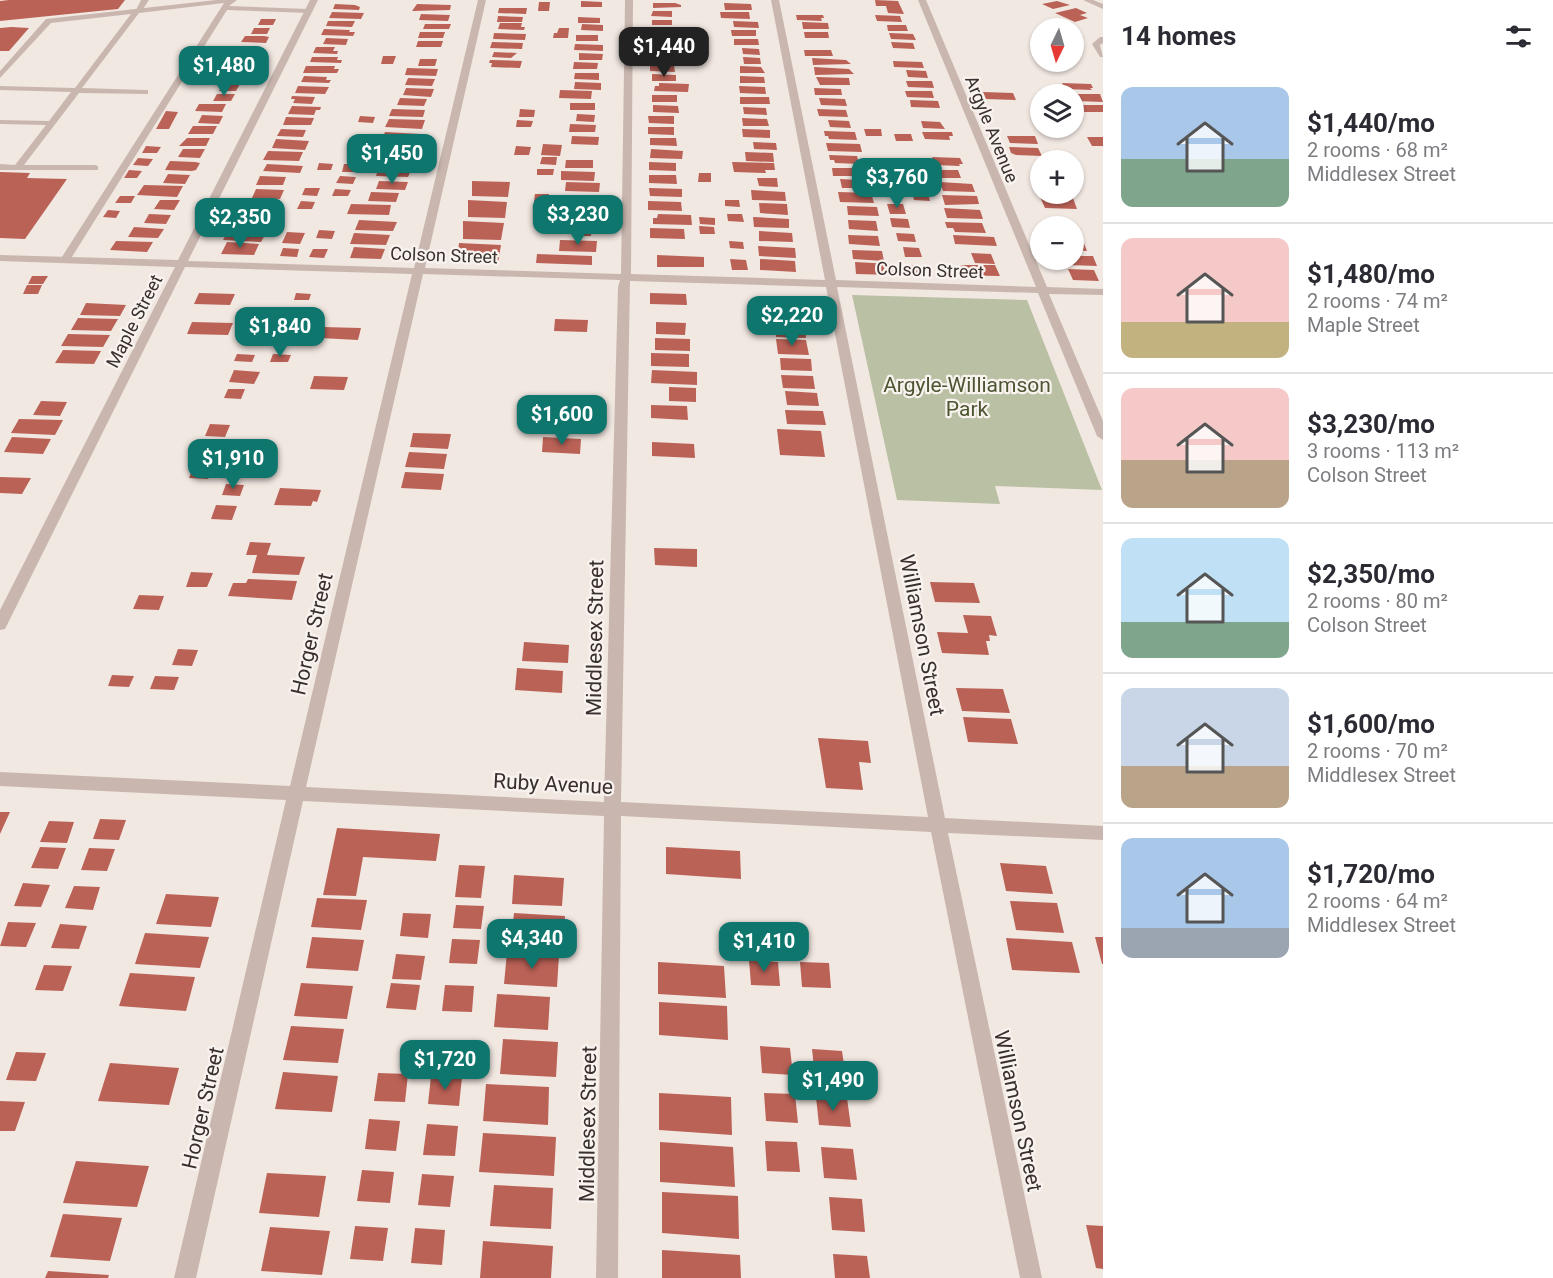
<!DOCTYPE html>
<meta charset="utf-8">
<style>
body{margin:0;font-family:Roboto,sans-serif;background:#f2f2f3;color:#2b2b33;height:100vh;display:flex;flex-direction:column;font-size:22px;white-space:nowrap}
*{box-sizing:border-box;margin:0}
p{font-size:20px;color:#7c7c81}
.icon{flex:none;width:33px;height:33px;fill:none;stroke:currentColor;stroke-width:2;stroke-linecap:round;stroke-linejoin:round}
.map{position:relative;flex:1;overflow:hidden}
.panel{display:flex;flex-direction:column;background:#fff;width:450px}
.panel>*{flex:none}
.needle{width:39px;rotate:185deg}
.tools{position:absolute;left:1030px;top:18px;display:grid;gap:12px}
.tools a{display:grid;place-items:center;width:54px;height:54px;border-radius:50%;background:#fff;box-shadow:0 2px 4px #0004;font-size:30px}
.price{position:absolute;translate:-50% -51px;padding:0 14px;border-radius:12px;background:#0f766e;color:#fff;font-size:20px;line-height:39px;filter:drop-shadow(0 2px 3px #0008)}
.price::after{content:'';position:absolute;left:50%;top:36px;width:18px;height:14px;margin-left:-9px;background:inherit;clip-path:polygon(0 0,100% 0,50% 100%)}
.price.selected{background:#222;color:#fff}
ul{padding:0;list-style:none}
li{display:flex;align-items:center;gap:18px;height:150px;padding:0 18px}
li+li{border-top:2px solid #e1e1e2}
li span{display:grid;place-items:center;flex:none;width:168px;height:120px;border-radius:12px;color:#555}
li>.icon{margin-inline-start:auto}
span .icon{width:72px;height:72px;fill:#fffc;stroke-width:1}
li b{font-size:26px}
h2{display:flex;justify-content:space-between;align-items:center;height:72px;padding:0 18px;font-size:26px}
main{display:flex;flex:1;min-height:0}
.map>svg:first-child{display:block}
.green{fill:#bac0a3}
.building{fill:#bb6257}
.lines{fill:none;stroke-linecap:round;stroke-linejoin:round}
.service{fill:#c9b7af;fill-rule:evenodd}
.minor{fill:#c9b7af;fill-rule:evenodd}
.labels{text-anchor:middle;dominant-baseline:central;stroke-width:4.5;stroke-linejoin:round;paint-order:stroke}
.far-street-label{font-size:18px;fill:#392f2c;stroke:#f9f3ef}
.park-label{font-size:21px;fill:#4d5532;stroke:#f9f3ef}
.street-label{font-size:21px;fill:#392f2c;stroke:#f9f3ef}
</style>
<main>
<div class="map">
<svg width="1103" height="1278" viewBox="0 0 1103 1278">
<rect width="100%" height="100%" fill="#f2e8e2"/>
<path class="green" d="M852,295L1027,300L1102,490L995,486L1000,504L897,500Z"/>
<path class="building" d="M9,0H125L118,9L0,21V1Z
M875,0L898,1L904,14L888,13L886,6H876Z
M581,1L602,2V7H581Z
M1057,1L1070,5L1053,9L1042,4Z
M539,2H550L549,11H538Z
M653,3H675L681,5V7L653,8Z
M724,3L751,4L752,10H725Z
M335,4L355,5L360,7L359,10L333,9Z
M417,4L451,5L450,10L412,11Z
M499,8H527L526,14L498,13Z
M1076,8L1087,13L1080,15L1088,18L1075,22L1055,13Z
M672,11V17L651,16L653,11Z
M332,12L364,13L361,19L329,18Z
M720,12H749L750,19L721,18Z
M421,14L450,15L448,21L419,20Z
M796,15H823L824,18H821L822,21L797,20Z
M875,15L900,16L902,22L877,21Z
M498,16L523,17L522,22H497Z
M578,17L600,18V23H578Z
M261,19H276L273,25H258Z
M652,20H672V25H652Z
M328,21H355L352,27L326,26Z
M733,21L758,22L759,28L734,27Z
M802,22L828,23L829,29H803Z
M500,23H522L521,27H525L524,30L498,29Z
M425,24H451L449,29H423Z
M582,24L603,25V31L581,30Z
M887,25H906L908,31H888Z
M11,27L29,28L9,51H0V28Z
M254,28H270L267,34H251Z
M559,28H569L568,38H553L554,33H557Z
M647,28L680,29V35L647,34Z
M324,29L350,30L349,32H355L353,36L321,35Z
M731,30H756V36H732Z
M420,32H445L443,38H418Z
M804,32H828L829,38H805Z
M494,33L526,34L525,40L493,39Z
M889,33L913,34L916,40L891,39Z
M576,35H598V41H576Z
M245,36H264L269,37L266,43L241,42Z
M647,36L680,37L681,44L647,43Z
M326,38L348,39L346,45L323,44Z
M734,39H758L759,45H734Z
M418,41H443L441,47H416Z
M492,42L523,43L522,49L490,48Z
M891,42L913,43L915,49L893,48Z
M575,44L603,45V51L574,50Z
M316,47H335L333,51H338L337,54L313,53Z
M742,48L759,49L760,55L743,54Z
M804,50H831L833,56H805Z
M494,52L517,53L511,58L492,57Z
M579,53L603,54L602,60H579Z
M237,54L254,55L250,61H233Z
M651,54L680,55V58H687L686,62L650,61Z
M383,56H396L393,64H381Z
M312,57H338L337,60H342L341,63L310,62Z
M743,57L760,58L761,64H744Z
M812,58L846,60L851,64L813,65Z
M420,59H437L435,66H418Z
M490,60H493L522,61L520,68L491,67L492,63H489Z
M893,61L922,62L924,68L894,67Z
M574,62L598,63L597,69H573Z
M233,63H250L246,70H229Z
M650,65H674L675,72L650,71Z
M306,66H335L334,69H339L337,73H303Z
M740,66L761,67L765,73H740Z
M814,67L849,69L854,74L815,75Z
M407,68L438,69L436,76L405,75Z
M906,70L926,71L928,78L908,77Z
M228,73L246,74L242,81L224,80Z
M575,73H599V80L574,79Z
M652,74L676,75V81H652Z
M304,76L327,77L326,80H331L329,83L301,82Z
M740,76L764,77L765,83H740Z
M816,77L849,78L850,85H820Z
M408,78L435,79L432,86L405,85Z
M906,81H932L934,88L908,87Z
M575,82L601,83V90L574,89Z
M223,83L240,84L236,91H219Z
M659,83L689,84L688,92L654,91L655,86H659Z
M1062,83L1091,84L1093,88H1090L1092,90L1065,89Z
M298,86L329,87L325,94L295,93Z
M739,86L765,87L766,94L740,93Z
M406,88L434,89L431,97L403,95Z
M814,88L841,89L842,95H815Z
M560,90L592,91L591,99L559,98Z
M905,91H932L934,98L907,97Z
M983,92L1013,93L1016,100L986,99Z
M217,94H235L231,101H213Z
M1074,94H1100L1103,102L1076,101Z
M652,95H677V102H652Z
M292,96L315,97L312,104L293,103L295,99H291Z
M740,97H769L770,104H740Z
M400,98L427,99L424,106L397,105Z
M819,98L845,99L847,106L821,105Z
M910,100L938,101L940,108L911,107Z
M570,103H595V110H570Z
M199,104H226L222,112L195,111Z
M653,105L678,106L679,113L653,112Z
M1078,105H1103V112H1082Z
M292,106L321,107L320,110H316L314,115L288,114Z
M743,107L766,108L767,115L744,114Z
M392,109L425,110L423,117L389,116Z
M520,109L535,110L534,117H519Z
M817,109L846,110L848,117L819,116Z
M166,111L178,112L169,129H156Z
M577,114L595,115L594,122L576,121Z
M202,115L223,116L219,124L198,123Z
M360,116L375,117L373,123L358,122Z
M648,116H674V124L649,123Z
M286,117L314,118L311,125H283Z
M742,118L767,119L769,126H743Z
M389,119L425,120L422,129L385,127Z
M517,120L533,121L531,127H516Z
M828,120L849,121L851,128L830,127Z
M921,121L940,122L945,129L923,128Z
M570,124L596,125L595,132H569Z
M193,126H217L213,134H188Z
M648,127H674V135L648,134Z
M281,129L306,130L303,137L277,136Z
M742,129L770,130V138L743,137Z
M864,129H881L882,136H866Z
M824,131L855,132L857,140L829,139L828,136H825Z
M385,132L421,134L418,141L382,139Z
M922,132H952L953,136H949L950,140L925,139Z
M894,134H911L913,141H896Z
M572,136L599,137L598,145L571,144Z
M1007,136H1035L1038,144L1010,143Z
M1087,137H1103V146H1092Z
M187,138H210L206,146H179Z
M650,138H676L677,146L650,145Z
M276,139L309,141L305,150L272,148Z
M381,142L415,143L412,152L378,150Z
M753,142L776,143L777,150L754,149Z
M826,143L860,144L862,152L828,151Z
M543,144L562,145L560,156L541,155Z
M146,146L161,147L157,153H142Z
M516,146L531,147L529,155H514Z
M1009,147L1038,148L1042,156L1016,155L1011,153Z
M183,149H205L200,158L178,157Z
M651,149L683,151L682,159L650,158Z
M268,151L303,152L299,161L263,160Z
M745,152L773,153L774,162L746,161Z
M374,155L412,156L410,164L371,163Z
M829,155L857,156L859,164L835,163L834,160H830Z
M542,157H557L556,165L540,164Z
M932,157L960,158L963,164H959L960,166L935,165Z
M138,158L153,159L148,166L133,165Z
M566,160H593V168H565Z
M170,161L195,162L200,163L196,170L192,171L165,170Z
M649,162L676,163V171L649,170Z
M732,162L774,163L775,170H765L766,173L734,172Z
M319,163L333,164L331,170H317Z
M267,164L303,166L300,173L263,171Z
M344,164H358L356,172H342Z
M379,167L412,168L408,177L376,176Z
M832,168H860L862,176H833Z
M537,169H554L553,175H537Z
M129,170L142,171L137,178H124Z
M938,170H958L961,178H941Z
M561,171L595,172L594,181L561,180Z
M0,172L30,173L27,178L67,179L25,239L0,238Z
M699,173H711V182H698Z
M168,174L190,175L185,184L163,183Z
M649,175H676L677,184L649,183Z
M260,176L286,177L283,185H256Z
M340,176L356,177L353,184L336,183Z
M757,178H777L778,187L759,186Z
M907,178L921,179L924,186H910Z
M840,179L859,180L861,188H842Z
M379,181L408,182L405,190L376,189Z
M472,181L510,182L508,197L472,196Z
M566,182L600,183L599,192L565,191Z
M940,182L972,184L975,192L943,191Z
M144,185L183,186L177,197L137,195Z
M305,188H320L317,196L302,195Z
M649,188L682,189V197L650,196Z
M256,189L284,190L280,199L252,198Z
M335,189L351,190L348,196H332Z
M751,190L785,192L786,201L752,200Z
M371,192L399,193L396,202L368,201Z
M838,192L871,193L874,203L840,202Z
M912,192L928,193L930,201L914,200Z
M535,194H549L548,202H534Z
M942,195L977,196L979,204L945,205Z
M120,196H135L131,203H115Z
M1040,197L1073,198L1077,209L1045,208Z
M566,199H594V208H565Z
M160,200H180L174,210L154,209Z
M468,200L507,202L505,218L468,217Z
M725,200H739L740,207L725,206Z
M301,201L315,202L312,209H297Z
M648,201L681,202L682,211L648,210Z
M242,202L279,204L274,213L237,212Z
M759,203L787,204L788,215L760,213Z
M351,204L391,205L389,215L347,214Z
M887,204H903L906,214H890Z
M847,206L877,207L879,216L848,215Z
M536,208H551L549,221H534Z
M944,208L980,210L983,219L947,218Z
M108,210L120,211L116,218L103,217Z
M575,211L594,212L593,223L574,222Z
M149,214L171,215L166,224L144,223Z
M658,214L691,215L692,225L653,224V218H657Z
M727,214H742L744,222L728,221Z
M243,216L266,217L262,226L231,225L234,217Z
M699,217L715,218V225L700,224Z
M753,217L789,219V228L754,227Z
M890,218L908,219L910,228L892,227Z
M359,220L397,222L393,231L355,230Z
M848,220L876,221L878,231L849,229Z
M463,221L504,223L501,240L463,239Z
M945,222L982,223L986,233L955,232L953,228H947Z
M575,225L592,226L591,236H574Z
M699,226L714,227L715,234H700Z
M134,227L164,229L158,238L128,237Z
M650,228L684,229L685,239L650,238Z
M229,229L267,231L261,242L223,240Z
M319,230L335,231L332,239L316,238Z
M759,231L792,233L793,242L759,241Z
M287,232L305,233L300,244L282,243Z
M354,233L390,235L386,245L350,244Z
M896,233L914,234L916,242L898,241Z
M848,235L878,236L880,246L849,244Z
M953,235L994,237L997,246L955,244Z
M560,240L597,241L596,252L559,251Z
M116,241L153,242L147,252L110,250Z
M729,241L743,242L744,249L730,248Z
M1074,241H1083L1087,251L1074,250Z
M227,242L259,244L254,255L221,254Z
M459,243L501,245L498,263L459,261L461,252H458Z
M758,246L795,248L796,258L759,256Z
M354,247L385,249L381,259L350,258Z
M903,247L919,248L922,257H905Z
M283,248L299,249L297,257L280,256Z
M313,249H328L324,258L309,257Z
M852,250L882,251L884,261L853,259Z
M971,253L991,254L995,264L975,263Z
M537,254L592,256V265L536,263Z
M657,255L704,257V267H657Z
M1074,256H1093L1097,266L1067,265L1064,260H1074Z
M730,259L746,260L748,270H732Z
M760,259L795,261L796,272L760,270Z
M855,262L891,264L893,275L856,274Z
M905,265L924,266L927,277L907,276Z
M965,265H995L1000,276L943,275L940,266L954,267L956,271H962L960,266Z
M1068,269L1094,270L1099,281L1073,280Z
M32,276H48L43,284H28Z
M27,285H42L38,294H23Z
M199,293L235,294L230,305L194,304Z
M296,293L311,294L309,300H294Z
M650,293L686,294L687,305L650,304Z
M766,296L799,297L801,308L767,307Z
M86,303L126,305L120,316L80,315Z
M773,311L801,312L803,323L774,322Z
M78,318L118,319L111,331L71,330Z
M555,319L588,320L587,332L554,331Z
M192,322L233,323L228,335L187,334Z
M656,322L686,323L685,335L656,334Z
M284,323L301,324L298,331L282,330Z
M775,325L805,327L806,338L776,337Z
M323,327L361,328L358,340L320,338Z
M68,334L110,335L103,347L61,346Z
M655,338L690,339V351L655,350Z
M776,339L806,340L809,355L778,354Z
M63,350L101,351L94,364L55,363Z
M651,353L689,354V367L651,366Z
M237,354L255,355L252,362L234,361Z
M273,354L291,355L288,362H270Z
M780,358L811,359L812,371L781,370Z
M234,370L260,372L254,384L229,382Z
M652,370L697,372V385L651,383Z
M781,375L813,376L815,389L783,388Z
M314,376L348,377L344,390L310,389Z
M669,387L696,388V402L669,401Z
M228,389H245L241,399L224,398Z
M785,391L817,393L819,406L787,405Z
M41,401L67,402L60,416L33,415Z
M548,401L585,402L584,416L547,415Z
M651,405L687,406L688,420L651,418Z
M785,410L823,411L826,425L787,424Z
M547,418L584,420L583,434L545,433Z
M19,419L63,420L55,435L11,433Z
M210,424L230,425L225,437L205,436Z
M777,429L821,431L825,457L780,455Z
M413,433L451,434L448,449L410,447Z
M12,437L51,439L43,454L4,452Z
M543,437L581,439L580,454L542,452Z
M204,442L221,443L217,454L199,453Z
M652,442L694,444L695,458L652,456Z
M242,444L264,445L260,453L238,452Z
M409,452L447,454L444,469L405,467Z
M195,463L215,464L208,479L189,478Z
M230,464L255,465L251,475H226Z
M405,472L444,474L441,490L401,488Z
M0,477L31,478L22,494L0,493Z
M226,484L244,485L240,496L222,495Z
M280,488L321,490L317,502L313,501L311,506L274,505Z
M216,505L237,506L232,520L211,519Z
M250,542L271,543L267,555L305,557L299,575L252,573L257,555H246Z
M654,548L697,549V567L655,565Z
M191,572L213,573L207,587H186Z
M248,579L297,581L292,600L228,596L233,583H246Z
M930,582L974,583L980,603L935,602Z
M139,595L164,596L159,610L133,609Z
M963,615L991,616L997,636L989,635L990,641H986L989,655L942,653L937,632L968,633Z
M524,642L569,645L568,663L522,661Z
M178,649L198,650L192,666L172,665Z
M517,668L563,671L562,693L515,690Z
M112,675L134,676L129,687L108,686Z
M155,676L179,677L174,690L150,689Z
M956,688L1003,689L1010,713L962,711Z
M963,717L1011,719L1018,744L968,742Z
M818,738L868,741L871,763L859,762L863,790L826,788Z
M0,812H10L0,834Z
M100,819L126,820L119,840L93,839Z
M49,821L74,822L67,843L40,842Z
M337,828L440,834L436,861L363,857L356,896L323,895Z
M40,847L66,848L58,869L31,868Z
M666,847L740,851L741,879L666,874Z
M89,848L115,849L107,871L81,870Z
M1000,863L1046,866L1053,894L1006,891Z
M459,865L485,866L481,898L455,897Z
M514,875L564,878L562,906L512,904Z
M23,883L50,885L41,907L14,906Z
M74,886L100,887L93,910L65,908Z
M166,894L219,897L211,927L156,924Z
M317,898L367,900L361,930L311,927Z
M1010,901L1057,903L1064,933L1016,930Z
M456,905L484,906L481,929L453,928Z
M403,913L431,914L428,938L400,936Z
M514,913L565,916L563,946L511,943Z
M8,922L36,923L26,947L0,946Z
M60,924L87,926L79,949L51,948Z
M145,933L209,937L200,968L135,964Z
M312,937L364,940L358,971L306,968Z
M1095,937H1103V964H1102Z
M1006,938L1072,942L1080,973L1012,970Z
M452,939L480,940L477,964L449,963Z
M507,952L559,955L557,987L504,984Z
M396,954L425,956L421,980L392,979Z
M749,960L778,962L780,986L751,985Z
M658,962L724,966L726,998L658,994Z
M800,962L829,963L831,988L802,987Z
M44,965L72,966L63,991L35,990Z
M130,973L195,977L186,1011L119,1006Z
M301,983L353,986L347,1019L294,1016Z
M391,983L420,985L416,1010L386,1008Z
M445,985L474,986L472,1012L442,1011Z
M497,994L550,997L548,1030L494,1027Z
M659,1002L727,1006L728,1040L659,1035Z
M291,1026L344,1029L338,1063L283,1060Z
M503,1039L558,1042L556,1077L500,1074Z
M760,1046L790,1048L793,1075L762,1073Z
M812,1049L842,1051L846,1078L815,1077Z
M16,1052L46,1053L36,1081L6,1080Z
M110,1063L179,1068L169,1105L98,1101Z
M283,1072L338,1076L332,1112L275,1109Z
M378,1073L408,1074L405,1102L374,1101Z
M431,1076L462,1077L459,1106L428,1104Z
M486,1084L549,1087L548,1125L483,1121Z
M659,1093L731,1097L732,1135L659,1130Z
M764,1093L795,1094L798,1123L766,1121Z
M816,1097L847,1098L851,1127L819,1125Z
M0,1101L25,1102L15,1131H0Z
M369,1119L400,1121L396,1151L365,1149Z
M427,1124L458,1126L455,1156L423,1155Z
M483,1133L556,1137L554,1176L479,1172Z
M765,1141L797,1142L800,1172L767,1171Z
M660,1142L733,1147L735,1187L660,1182Z
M821,1147L853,1149L857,1180L824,1178Z
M76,1161L149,1166L137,1207L63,1203Z
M362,1170L394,1172L390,1203L357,1201Z
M267,1173L326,1176L319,1217L259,1213Z
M422,1174L454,1176L450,1207L418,1205Z
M494,1185L553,1188L551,1229L490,1226Z
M662,1192L738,1196L739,1239L662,1233Z
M829,1197L862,1199L865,1232L832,1230Z
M63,1214L122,1218L110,1261L50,1257Z
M1086,1225L1103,1226V1269L1096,1268Z
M355,1226L388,1228L383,1261L350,1259Z
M270,1227L330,1231L322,1275L261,1271Z
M415,1228L445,1230L442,1265L411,1263Z
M483,1241L553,1246L551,1278H480Z
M662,1250L740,1255L741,1278H662Z
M833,1254L867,1256L870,1278H835Z
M48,1271L109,1275L108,1278H45Z"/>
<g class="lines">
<path class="service" d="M216,0H237L229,6L309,9L313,11L309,13L227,10L70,260L62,262L60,260L224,3L139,13L82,88L145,90H148V94L79,93L24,165H95L98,166V170H0V164L15,165L46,125L0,124V120L49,121L71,92L0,90V86L75,88L131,14L51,23L0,78V71L46,19Z"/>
<path class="minor" d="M141,0H149L141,12H135Z
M310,0H318L188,261L414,268L478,0H486L425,268L621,274L625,0H633L631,274L825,280L771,0H779L836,280L1036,287L918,0H926L1047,287L1103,289V295L1049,294L1103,421V440L1097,436L1038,293L837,287L945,818L1103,826V840L948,833L1042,1278H1020L931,832L621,816L618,1278H596L604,816L303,801L196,1278H174L286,800L0,786V772L290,786L412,274L185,267L7,625L5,629L0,630V610L175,267L0,261V255L178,260ZM423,274L620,280L618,287L604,802L306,787ZM630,281L826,287L928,817L621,802Z
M1083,0H1093L1103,4V9Z
M1100,37H1103V43L1100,45L1103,57H1100L1092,44Z"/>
</g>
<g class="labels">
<g class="far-street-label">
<text transform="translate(992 129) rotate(68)">Argyle Avenue</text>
<text transform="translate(444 255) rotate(2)">Colson Street</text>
<text transform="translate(930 270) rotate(2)">Colson Street</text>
<text transform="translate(134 321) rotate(-63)">Maple Street</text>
</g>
<g class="park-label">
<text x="967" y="385">Argyle-Williamson<tspan x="967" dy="24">Park</tspan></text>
</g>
<g class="street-label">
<text transform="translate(312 634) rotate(-77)">Horger Street</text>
<text transform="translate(922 635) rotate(79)">Williamson Street</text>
<text transform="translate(595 638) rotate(-89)">Middlesex Street</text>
<text transform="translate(553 784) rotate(3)">Ruby Avenue</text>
<text transform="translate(203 1108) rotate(-77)">Horger Street</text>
<text transform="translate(1018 1111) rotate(78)">Williamson Street</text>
<text transform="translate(588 1124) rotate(-89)">Middlesex Street</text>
</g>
</g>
</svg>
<div class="tools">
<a><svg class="needle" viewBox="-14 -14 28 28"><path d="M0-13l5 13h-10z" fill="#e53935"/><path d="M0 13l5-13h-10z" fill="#7c7c81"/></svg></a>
<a><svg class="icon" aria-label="layers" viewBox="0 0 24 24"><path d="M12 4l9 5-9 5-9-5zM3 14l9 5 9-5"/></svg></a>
<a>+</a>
<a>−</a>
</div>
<b class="price selected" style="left:664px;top:78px">$1,440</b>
<b class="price" style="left:224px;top:97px">$1,480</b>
<b class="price" style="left:392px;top:185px">$1,450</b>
<b class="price" style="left:897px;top:209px">$3,760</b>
<b class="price" style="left:578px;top:246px">$3,230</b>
<b class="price" style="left:240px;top:249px">$2,350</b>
<b class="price" style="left:792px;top:347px">$2,220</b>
<b class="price" style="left:280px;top:358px">$1,840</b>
<b class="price" style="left:562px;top:446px">$1,600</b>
<b class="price" style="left:233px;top:490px">$1,910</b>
<b class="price" style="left:532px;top:970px">$4,340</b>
<b class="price" style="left:764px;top:973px">$1,410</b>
<b class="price" style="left:445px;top:1091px">$1,720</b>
<b class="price" style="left:833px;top:1112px">$1,490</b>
</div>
<section class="panel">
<h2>14 homes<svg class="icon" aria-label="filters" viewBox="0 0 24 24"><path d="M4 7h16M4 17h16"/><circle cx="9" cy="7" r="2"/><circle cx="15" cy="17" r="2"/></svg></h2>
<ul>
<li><span style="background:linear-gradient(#a9c7e8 60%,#7fa58c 0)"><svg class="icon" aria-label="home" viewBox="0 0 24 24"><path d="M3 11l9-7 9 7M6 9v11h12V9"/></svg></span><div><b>$1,440/mo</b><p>2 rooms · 68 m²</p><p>Middlesex Street</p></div></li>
<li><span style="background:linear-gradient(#f6c9c9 70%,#c2b280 0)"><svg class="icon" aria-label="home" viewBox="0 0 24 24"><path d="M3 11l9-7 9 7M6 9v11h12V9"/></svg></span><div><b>$1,480/mo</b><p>2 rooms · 74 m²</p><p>Maple Street</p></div></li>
<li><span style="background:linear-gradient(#f6c9c9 60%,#b9a48a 0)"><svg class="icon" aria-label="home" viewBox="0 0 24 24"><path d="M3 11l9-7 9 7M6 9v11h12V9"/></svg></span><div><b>$3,230/mo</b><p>3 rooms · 113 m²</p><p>Colson Street</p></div></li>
<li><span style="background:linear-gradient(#bfe0f5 70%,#7fa58c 0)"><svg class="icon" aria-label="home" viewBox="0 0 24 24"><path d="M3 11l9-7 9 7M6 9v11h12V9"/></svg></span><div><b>$2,350/mo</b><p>2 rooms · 80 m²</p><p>Colson Street</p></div></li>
<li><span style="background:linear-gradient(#c9d6e8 65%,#b9a48a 0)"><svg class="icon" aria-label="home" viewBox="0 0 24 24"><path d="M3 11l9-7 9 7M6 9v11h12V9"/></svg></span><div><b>$1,600/mo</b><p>2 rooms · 70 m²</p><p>Middlesex Street</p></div></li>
<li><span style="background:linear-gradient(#a9c7e8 75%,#9aa5b1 0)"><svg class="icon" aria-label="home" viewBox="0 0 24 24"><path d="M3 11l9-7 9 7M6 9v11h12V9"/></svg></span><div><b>$1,720/mo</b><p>2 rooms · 64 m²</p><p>Middlesex Street</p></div></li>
</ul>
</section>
</main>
